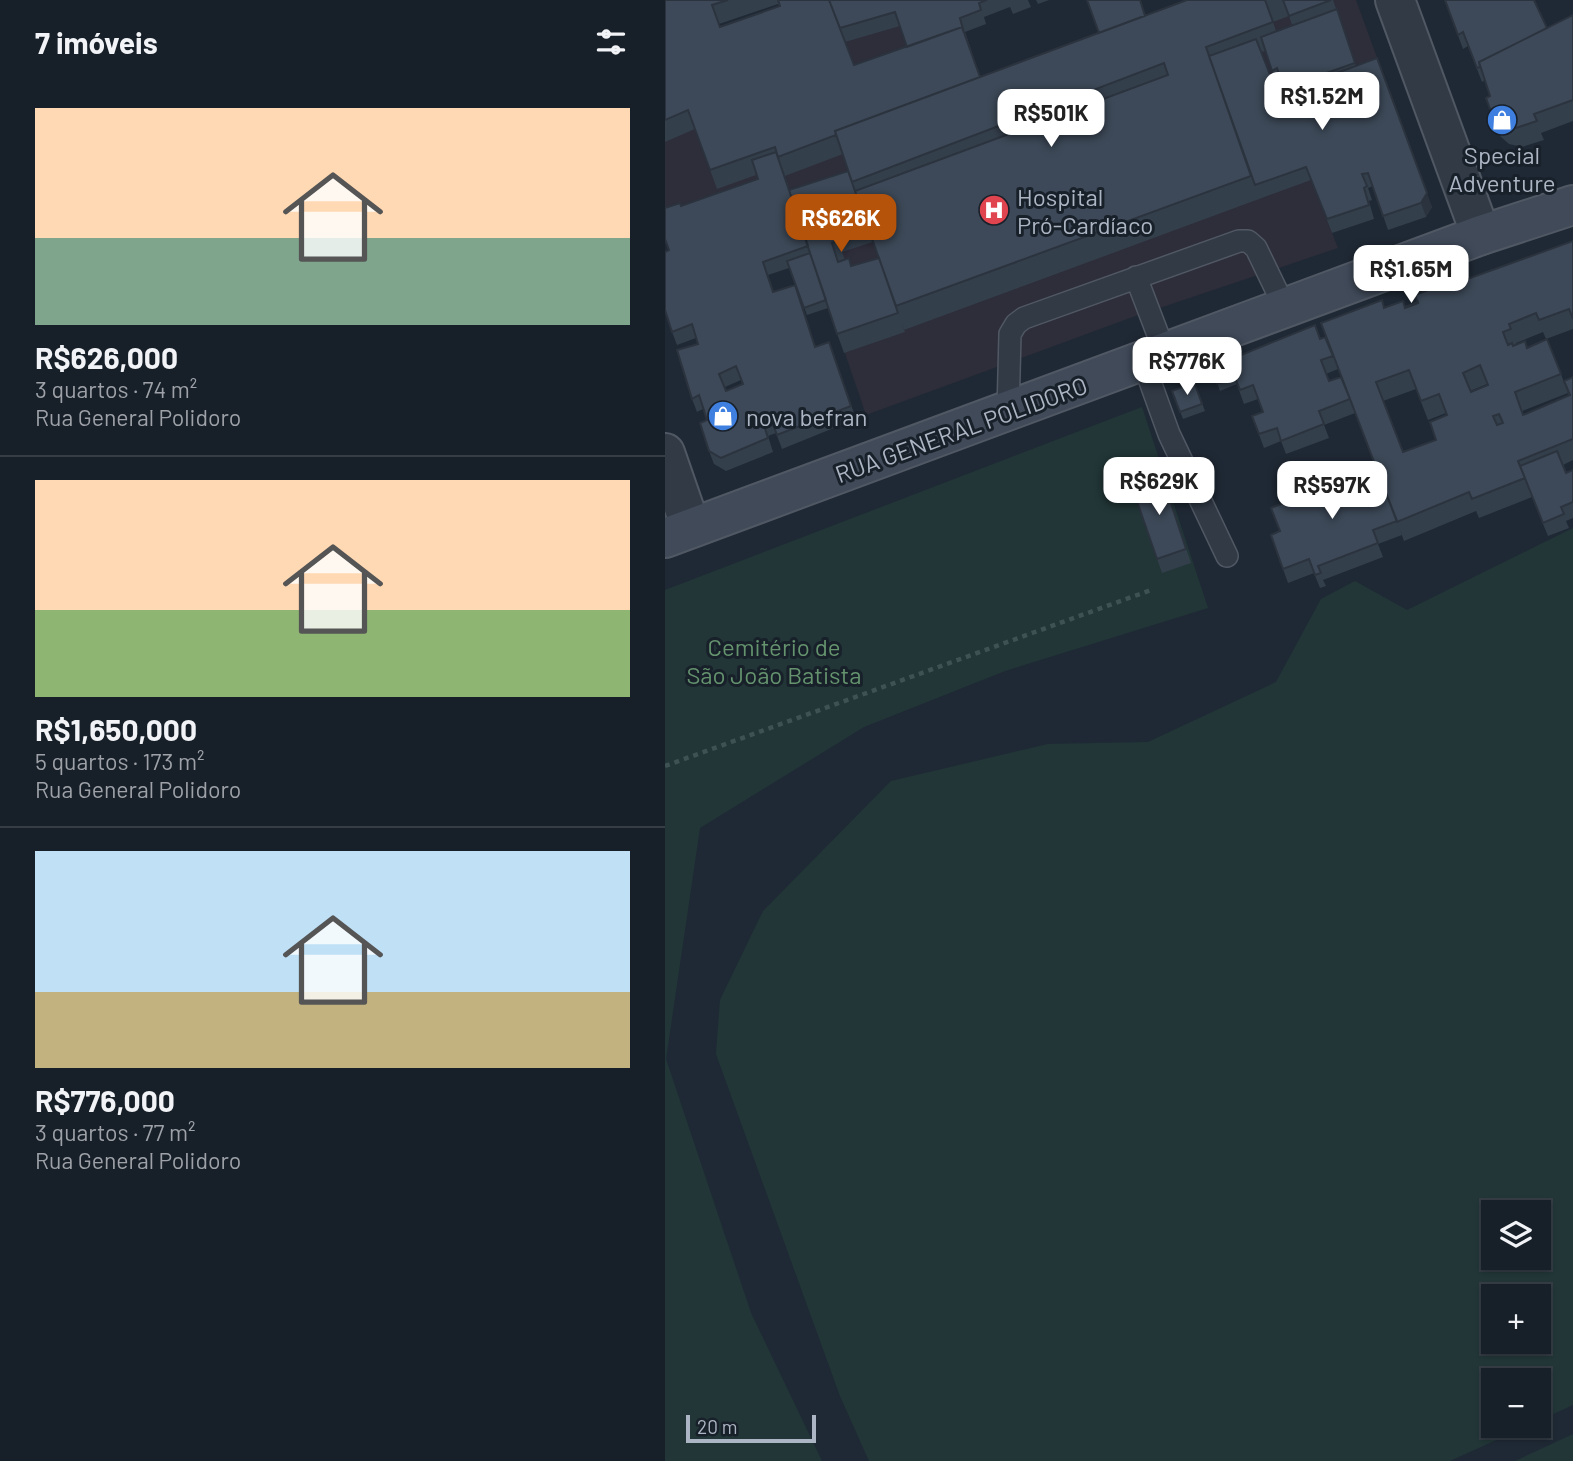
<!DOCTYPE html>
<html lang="pt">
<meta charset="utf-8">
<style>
body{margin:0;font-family:Barlow,sans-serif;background:#202730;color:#f1f3f6;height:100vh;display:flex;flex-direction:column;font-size:26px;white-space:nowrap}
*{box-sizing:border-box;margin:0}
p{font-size:23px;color:#9ea2a8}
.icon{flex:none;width:38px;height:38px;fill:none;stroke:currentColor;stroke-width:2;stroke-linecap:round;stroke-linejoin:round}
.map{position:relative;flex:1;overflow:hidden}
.drawer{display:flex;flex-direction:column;background:#171f28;width:665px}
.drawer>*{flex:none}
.tools{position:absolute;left:816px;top:1200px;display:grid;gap:14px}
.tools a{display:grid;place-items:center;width:70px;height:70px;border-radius:0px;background:#171f28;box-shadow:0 2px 5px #0004,0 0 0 2px #363d45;font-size:35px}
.scale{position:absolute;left:21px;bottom:18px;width:130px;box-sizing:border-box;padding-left:7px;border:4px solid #acb5c3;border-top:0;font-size:19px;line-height:24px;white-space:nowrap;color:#acb5c3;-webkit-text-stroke:5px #18202a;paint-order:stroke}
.price{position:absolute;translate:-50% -60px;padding:0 16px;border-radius:14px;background:#fff;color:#222;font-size:23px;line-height:46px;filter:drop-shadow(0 2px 4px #0008)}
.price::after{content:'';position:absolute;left:50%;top:42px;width:21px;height:16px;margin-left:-10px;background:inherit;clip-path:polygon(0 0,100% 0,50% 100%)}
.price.on{background:#b45309;color:#fff}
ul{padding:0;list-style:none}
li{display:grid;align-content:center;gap:14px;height:371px;padding:0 35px}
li+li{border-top:2px solid #363d45}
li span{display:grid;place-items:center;height:217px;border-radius:0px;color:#555}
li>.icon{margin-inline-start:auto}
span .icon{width:126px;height:126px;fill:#fffc;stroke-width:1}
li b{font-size:30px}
h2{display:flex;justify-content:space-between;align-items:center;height:84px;padding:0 35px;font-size:30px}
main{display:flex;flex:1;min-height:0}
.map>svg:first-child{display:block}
.medical{fill:#2e2d3a}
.green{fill:#223637;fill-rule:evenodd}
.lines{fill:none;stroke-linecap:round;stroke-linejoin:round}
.service-casing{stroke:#505864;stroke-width:24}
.minor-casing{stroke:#505864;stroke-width:42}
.secondary-casing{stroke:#505864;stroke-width:42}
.path{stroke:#3e5254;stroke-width:4.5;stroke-dasharray:5 5;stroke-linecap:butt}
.service{stroke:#323a46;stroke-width:21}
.minor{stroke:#323a46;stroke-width:38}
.secondary{stroke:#404a59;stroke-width:38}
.wall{fill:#343f4c;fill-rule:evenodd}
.shaded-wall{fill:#2b333e}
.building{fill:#3d4958;stroke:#2b333e;stroke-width:2;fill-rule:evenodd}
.labels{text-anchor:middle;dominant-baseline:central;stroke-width:6;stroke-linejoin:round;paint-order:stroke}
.poi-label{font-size:24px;fill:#acb5c3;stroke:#18202a;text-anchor:start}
.street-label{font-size:24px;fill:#acb5c3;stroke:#18202a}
.park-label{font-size:24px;fill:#64936e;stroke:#18202a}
</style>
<main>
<section class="drawer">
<h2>7 imóveis<svg class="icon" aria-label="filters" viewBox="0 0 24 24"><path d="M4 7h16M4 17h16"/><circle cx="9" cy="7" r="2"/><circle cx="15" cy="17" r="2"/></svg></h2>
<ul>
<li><span style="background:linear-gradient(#ffd9b3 60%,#7fa58c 0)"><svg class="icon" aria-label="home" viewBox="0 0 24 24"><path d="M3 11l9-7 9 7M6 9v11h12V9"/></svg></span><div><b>R$626,000</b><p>3 quartos · 74 m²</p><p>Rua General Polidoro</p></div></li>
<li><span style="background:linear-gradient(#ffd9b3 60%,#8fb573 0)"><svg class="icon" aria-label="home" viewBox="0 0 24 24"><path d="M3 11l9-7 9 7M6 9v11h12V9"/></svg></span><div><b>R$1,650,000</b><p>5 quartos · 173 m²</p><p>Rua General Polidoro</p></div></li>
<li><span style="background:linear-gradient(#bfe0f5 65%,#c2b280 0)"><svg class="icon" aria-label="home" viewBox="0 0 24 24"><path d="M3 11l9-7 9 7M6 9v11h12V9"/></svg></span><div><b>R$776,000</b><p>3 quartos · 77 m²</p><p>Rua General Polidoro</p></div></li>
</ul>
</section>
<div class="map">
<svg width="908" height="1461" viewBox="0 0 908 1461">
<rect width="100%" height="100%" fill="#1f2935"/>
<path class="medical" d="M193,0L300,31L322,98L592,0H691L717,71L618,109L673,248L465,318L201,415L133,216L0,231V69Z"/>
<path class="green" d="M477,407L543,608L340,671L199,727L35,828L1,1059L86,1313L157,1461H0V590Z
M908,528V1405L873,1421V1381H828V1426H862L785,1461H204L175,1396L51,1054L55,1000L98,911L226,781L383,744L483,742L611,682L656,599L690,581L742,610ZM828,1213H873V1258H828ZM828,1297H873V1342H828Z
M908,1434V1461H850Z"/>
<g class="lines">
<g class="service-casing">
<path id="service" d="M471,277L500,353
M478,362L504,434L562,556
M343,412L345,334L351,324L359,318L574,241H583L591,248L620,308"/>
</g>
<g class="minor-casing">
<path id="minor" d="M730,0L816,235
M0,453L26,528"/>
</g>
<g class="secondary-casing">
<path id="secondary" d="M0,538L816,235L908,205"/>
</g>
<path class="path" d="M0,766L486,590"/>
<use href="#service" class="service"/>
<use href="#minor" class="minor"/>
<use href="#secondary" class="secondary"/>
</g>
<path class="wall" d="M0,0H363L366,7L348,14L345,7L319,17L321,24L300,32L315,77L522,0H668L691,66L767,207L761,217L723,230L708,186L703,188L707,200L704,201L709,219L667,233L646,180L239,330L237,323L240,332L179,353L163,308L142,315L124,268L103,275L109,292L150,346L164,342L191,419L117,449L111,433L103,436L108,452L61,471L49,464L44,451L42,420L38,409L32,412L27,399L33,344L31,338L12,345L7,332L4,250L16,206L93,179L91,175L52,189L30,129L0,142ZM113,4L114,6L55,27L54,24ZM624,16L627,25L611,31L608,22ZM235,26L242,47L189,65L180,42ZM600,51L612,84L617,82L620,92L613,95L596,52ZM178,154L183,171L125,190L120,176ZM208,242L214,258L187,266L180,260L177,252ZM76,380L77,384L61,391L60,387Z
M371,0H384L373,4Z
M780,0L882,28L908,15V121L876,133L879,140L857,147L844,144L835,136L821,98L825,96L820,80L817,82L803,46L798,49Z
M908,241V329L881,339L878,332L851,343L852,345L862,348L896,374L903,393L857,411L858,415L904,396L899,381L908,377V460L898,465L901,473L908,470V518L901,521L904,528L883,536L864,490L867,497L814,518L811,511L739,541L734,527L737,535L713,544L718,557L658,580L661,586L655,588L649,573L623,583L606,535L615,531L711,467L690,413L659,425L664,438L621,454L616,441L599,448L587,416L598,412L593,399L579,404L567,371L575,368L571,357L655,339L719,308L740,307L753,302L783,286ZM673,369L676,377L664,381L661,374ZM822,384V386L806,392L805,391ZM751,389L763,420L781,413L782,415L771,440L738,452L718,401Z
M562,362L572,384L555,391L547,367Z
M529,382L540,411L518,419L507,391Z
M497,476L526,563L497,573L467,487Z"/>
<path class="shaded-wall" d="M762,193L767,207L761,217L756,203Z"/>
<path class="building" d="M0,0H63L47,5L55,27L115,6L113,0H164L189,65L297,27L315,77L170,131L171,135L113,157L110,147L45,170L23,110L0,120Z
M164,0H322L314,3L316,10L295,18L299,33L297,27L242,47L230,12L175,28Z
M422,0H475L480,16L434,33Z
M522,0H600L608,22L541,47L586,176L231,306L190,191L503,75L499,63L187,182L170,131Z
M618,0H666L624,16Z
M780,0H869L882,28L814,62L815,67L812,68L798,32L793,35Z
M672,9L690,63L619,88L612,68L607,71L596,37Z
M908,15V100L869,114L872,121L851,128L837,125L828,117L821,98L825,96L814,62Z
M591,39L613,95L712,58L762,193L756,203L718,216L703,173L697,174L702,186L699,188L704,205L662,219L641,167L590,185L544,56Z
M111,152L143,246L98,262L108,292L130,285L150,347L164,342L186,406L112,435L106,419L98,422L103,438L56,458L44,451L35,423L42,420L34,395L27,399L12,350L33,344L27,324L7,332L0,310V252L4,250L0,239V208L15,203L16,206L93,179L87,160ZM71,366L78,384L61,391L54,374Z
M183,171L201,223L170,233L173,241L167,243L173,262L184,258L186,266L214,258L233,313L172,334L124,190Z
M908,241V319L904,309L874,320L871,313L844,324L846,329L838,332L843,345L847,343L848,346L860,341L862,348L882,339L896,374L850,392L858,415L905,395L899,381L908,377V439L853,461L860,478L807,499L804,492L732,522L656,323L717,300L719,308L738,301L740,308L753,303L750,295L782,283L783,286ZM815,365L823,385L806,392L798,373ZM744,370L756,401L774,394L782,415L765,422L771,440L738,452L711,382ZM834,414L838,423L832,425L828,416Z
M145,253L161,300L139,308L122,261Z
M753,302V303L740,308V307Z
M650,325L655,339L660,337L668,356L656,360L664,381L676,377L685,399L654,411L659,424L616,441L612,428L594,434L587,416L598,412L588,385L575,390L567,371L575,368L571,357Z
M562,362L569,377L552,384L547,367Z
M529,382L537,404L515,412L507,391Z
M892,451L901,473L908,470V502L896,507L899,514L878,523L855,466Z
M711,467L732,521L708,530L713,543L653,566L656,573L650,575L644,559L618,569L606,535L615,531L606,508Z
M497,476L521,549L492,559L467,487Z"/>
<defs>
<g id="shop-disc" transform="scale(1.575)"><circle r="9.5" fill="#3f7fe0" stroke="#18202a"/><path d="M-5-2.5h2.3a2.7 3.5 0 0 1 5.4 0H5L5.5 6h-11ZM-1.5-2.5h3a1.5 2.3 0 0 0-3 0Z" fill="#fff"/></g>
<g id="hospital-disc" transform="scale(1.575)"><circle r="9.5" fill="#e0444e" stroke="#18202a"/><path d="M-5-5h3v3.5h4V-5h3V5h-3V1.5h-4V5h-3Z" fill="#fff"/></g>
</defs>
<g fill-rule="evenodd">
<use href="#shop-disc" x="837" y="120"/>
<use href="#hospital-disc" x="329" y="210"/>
<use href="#shop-disc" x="58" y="416"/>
</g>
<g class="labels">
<g class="poi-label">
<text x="837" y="154" text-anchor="middle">Special<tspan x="837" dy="28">Adventure</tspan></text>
<text x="352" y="196">Hospital<tspan x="352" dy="28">Pró-Cardíaco</tspan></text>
<text x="81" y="416">nova befran</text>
</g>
<g class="street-label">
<text transform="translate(296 429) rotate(-20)">RUA GENERAL POLIDORO</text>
</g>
<g class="park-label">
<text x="109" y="646">Cemitério de<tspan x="109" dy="28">São João Batista</tspan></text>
</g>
</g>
</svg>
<div class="tools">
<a><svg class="icon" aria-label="layers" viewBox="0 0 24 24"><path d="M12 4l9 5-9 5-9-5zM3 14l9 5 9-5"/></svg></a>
<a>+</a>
<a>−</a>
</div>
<div class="scale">20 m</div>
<b class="price" style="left:657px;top:132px">R$1.52M</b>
<b class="price" style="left:386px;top:149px">R$501K</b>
<b class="price on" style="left:176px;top:254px">R$626K</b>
<b class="price" style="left:746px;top:305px">R$1.65M</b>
<b class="price" style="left:522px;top:397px">R$776K</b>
<b class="price" style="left:494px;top:517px">R$629K</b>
<b class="price" style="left:667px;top:521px">R$597K</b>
</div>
</main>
